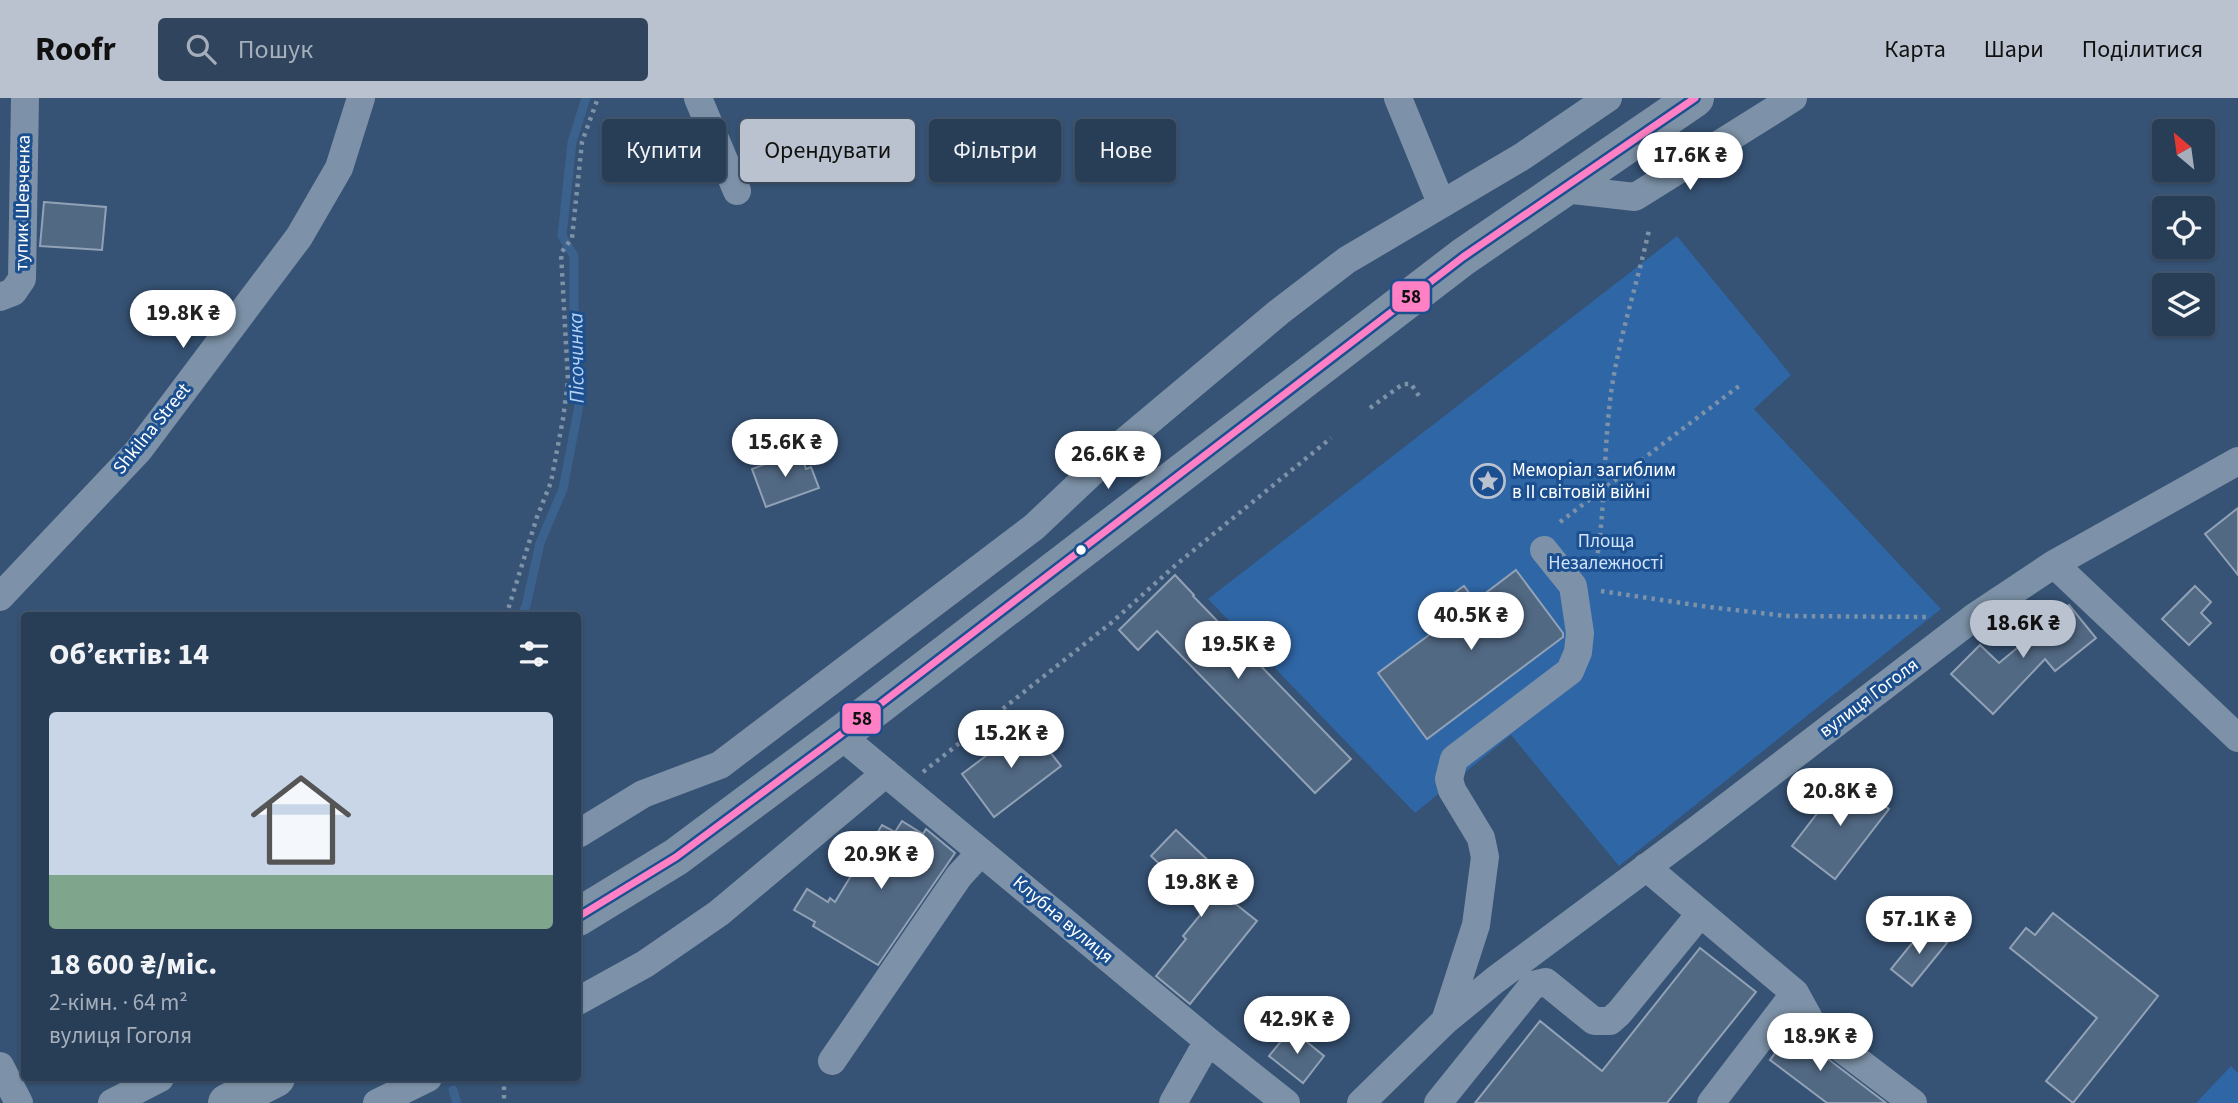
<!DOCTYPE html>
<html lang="uk">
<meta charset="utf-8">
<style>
body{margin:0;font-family:"Source Sans 3",sans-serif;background:#30455d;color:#f1f3f6;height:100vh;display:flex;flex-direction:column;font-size:26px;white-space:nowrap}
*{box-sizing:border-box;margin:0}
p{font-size:23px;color:#a5aeba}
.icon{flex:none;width:38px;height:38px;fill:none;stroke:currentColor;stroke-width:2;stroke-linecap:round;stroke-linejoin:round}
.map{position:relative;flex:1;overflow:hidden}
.drawer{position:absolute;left:21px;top:514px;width:560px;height:469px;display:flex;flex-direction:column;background:#283e57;border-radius:7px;box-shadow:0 2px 5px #0004,0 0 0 2px #44576d}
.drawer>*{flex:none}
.banner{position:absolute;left:602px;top:21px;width:665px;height:63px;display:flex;gap:14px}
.needle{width:46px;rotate:331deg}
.buttons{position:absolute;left:2152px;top:21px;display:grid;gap:14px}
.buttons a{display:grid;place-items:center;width:63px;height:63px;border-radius:7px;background:#283e57;box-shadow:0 2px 5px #0004,0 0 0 2px #44576d;font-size:35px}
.price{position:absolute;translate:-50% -60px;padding:0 16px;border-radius:24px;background:#fff;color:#222;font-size:23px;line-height:46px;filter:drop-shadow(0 2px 4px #0008)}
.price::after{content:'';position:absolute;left:50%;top:42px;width:21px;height:16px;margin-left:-10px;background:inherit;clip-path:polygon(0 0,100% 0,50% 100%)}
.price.current{background:#b9c2ce;color:#111}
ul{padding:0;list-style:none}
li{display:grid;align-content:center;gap:14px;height:371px;padding:0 28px}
li span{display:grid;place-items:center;height:217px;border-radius:7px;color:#555}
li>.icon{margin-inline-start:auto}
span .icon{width:126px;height:126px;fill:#fffc;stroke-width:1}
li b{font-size:30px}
h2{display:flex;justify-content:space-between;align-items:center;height:84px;padding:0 28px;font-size:30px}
.tag{padding:0 24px;border-radius:7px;background:#283e57;box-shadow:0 2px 5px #0004,0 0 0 2px #44576d;font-size:24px;line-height:63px}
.tag.current{background:#b9c2ce;color:#111}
header{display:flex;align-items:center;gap:42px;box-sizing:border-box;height:98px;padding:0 35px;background:#b9c2ce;color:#111}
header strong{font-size:33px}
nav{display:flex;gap:38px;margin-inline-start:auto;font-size:24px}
.search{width:490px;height:63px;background:#30455d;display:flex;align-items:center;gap:18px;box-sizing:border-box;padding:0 24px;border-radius:7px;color:#a5aeba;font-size:26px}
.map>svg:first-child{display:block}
.green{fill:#2f66a5}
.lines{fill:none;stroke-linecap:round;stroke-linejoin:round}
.stream{stroke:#3b618d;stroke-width:9}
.building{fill:#526984;stroke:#92a2b6;stroke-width:2}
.path{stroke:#7d92a8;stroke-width:4.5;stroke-dasharray:3.5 5;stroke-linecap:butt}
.minor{stroke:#7d92a8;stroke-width:28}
.highway{stroke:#7e92a7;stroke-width:38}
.bus-1-casing{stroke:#1b4f8f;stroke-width:12}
.bus-1{stroke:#ff80c5;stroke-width:7}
.bus-dot{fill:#fff;stroke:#1b4f8f;stroke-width:2.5}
.labels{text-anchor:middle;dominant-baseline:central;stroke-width:6;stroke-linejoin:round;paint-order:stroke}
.street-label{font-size:19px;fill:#fff;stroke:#1b4f8f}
.poi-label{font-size:19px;fill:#fff;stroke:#1b4f8f;text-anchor:start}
.park-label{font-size:19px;fill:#cfe3fa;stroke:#1b4f8f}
.water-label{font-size:21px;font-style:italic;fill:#b5d3f5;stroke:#1b4f8f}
.line-badge{stroke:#1b4f8f;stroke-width:2.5}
.pale-badge-label{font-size:19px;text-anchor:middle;font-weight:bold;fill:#111}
</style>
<header>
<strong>Roofr</strong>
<div class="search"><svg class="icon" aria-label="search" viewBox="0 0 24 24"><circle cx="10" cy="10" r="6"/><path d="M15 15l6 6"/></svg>Пошук</div>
<nav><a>Карта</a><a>Шари</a><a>Поділитися</a></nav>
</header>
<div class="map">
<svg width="2238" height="1005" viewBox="0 0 2238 1005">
<rect width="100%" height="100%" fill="#365274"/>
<path class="green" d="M1677,138L1791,277L1754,311L1941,511L1619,768L1511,637L1415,715L1208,501Z
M2231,968L2238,975V1005H2196Z"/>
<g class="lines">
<path class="stream" d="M521,518L526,508L540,445L563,391L580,302L574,211V158L562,138L572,44L586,0
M453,992L457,1005"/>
</g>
<path class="building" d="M44,104L106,109L102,152L40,148Z
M800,353L806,371L811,369L819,390L766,409L752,371Z
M2238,410V477L2205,436Z
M1516,472L1563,535V539L1427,641L1378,575L1449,522L1437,507L1464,488L1475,503Z
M1175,477L1194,497L1193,498L1351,661L1315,695L1157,533L1138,552L1119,532Z
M2195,488L2211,504L2201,515L2211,525L2189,547L2162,521Z
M2069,507L2096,540L2055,573L2045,561L1993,616L1951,576L1980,547L1999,565Z
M1028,626L1061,668L994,719L962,676Z
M1846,678L1889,711L1835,781L1792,748Z
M902,723L923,736L926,731L955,755L878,867L813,828L815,824L794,812L807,791L828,804L830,800L835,804L882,727L895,734Z
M1176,732L1233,786L1223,796L1257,823L1190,906L1156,878L1186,841L1183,838L1206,810L1151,758Z
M2053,815L2158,898L2073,1005L2046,983L2097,920L2010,850L2026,830L2035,837Z
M1926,828L1947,845L1912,888L1891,871Z
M1700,850L1756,894L1667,1005H1475L1540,923L1602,973Z
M1291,931L1324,958L1303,985L1269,958Z
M1793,931L1811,948L1886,1005H1827L1770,962Z"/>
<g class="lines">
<path class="path" d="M1370,310L1403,286H1411L1419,298
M1560,424L1739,288
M1595,472C1606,413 1603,354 1611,295C1619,239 1637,187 1649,132
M1601,493L1709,509L1786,518L1927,519
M506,518L537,419L551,384L563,321L568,283L561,155L572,140L582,44L598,0
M923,674L1111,525L1178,465L1331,340
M504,980V1005"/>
<path class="minor" d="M698,0L737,93
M1398,0L1441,105
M1564,91L1635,99L1793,0
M0,199L13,194L22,181L25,0
M2054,466L2238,640
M0,499L138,353L299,139L339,70L361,0
M840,637L1208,943L1286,1005
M578,736L643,696L720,667L1034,429L1124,344L1279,214L1347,162L1523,58L1608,0
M1646,769L1795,895L1811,924L1821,935L1913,1005
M578,903L645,866L719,815L886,675
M1445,923L1476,827L1485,759L1481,740L1452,692L1449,681L1454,661L1570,573L1578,554L1580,535L1573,488L1544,452
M832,963L959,778L981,754
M0,968L19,1005
M112,1005L160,980
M377,1005L428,980
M1173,1005L1208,943
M1361,1005L1445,923L1495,882L1698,731L1973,520L2054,466L2238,363
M1438,1005L1533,887L1546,884L1594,923H1610L1619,915L1700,816
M1711,1005L1795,895"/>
<path class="highway" d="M578,819L676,759L840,637L1463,159L1695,0
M227,1005L276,980"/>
<g class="bus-1-casing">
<path id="bus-1" d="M578,819L676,759L840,637L1463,159L1695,0"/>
</g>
<use href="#bus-1" class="bus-1"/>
</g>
<defs>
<g id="sight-ring" transform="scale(1.75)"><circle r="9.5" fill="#1b4f8f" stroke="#b9c2ce" stroke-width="1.5"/><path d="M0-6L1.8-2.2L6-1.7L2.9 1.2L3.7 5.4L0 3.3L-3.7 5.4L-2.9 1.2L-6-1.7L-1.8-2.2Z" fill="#b9c2ce"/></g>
</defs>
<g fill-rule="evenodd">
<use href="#sight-ring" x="1488" y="383"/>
</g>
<circle class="bus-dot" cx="1081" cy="452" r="6"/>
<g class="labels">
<g class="street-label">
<text transform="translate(23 105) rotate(-89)">тупик Шевченка</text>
<text transform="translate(152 331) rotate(-51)">Shkilna Street</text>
<text transform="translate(1869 600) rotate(-37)">вулиця Гоголя</text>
<text transform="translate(1063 822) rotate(40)">Клубна вулиця</text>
</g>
<g class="poi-label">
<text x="1512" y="372">Меморіал загиблим<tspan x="1512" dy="22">в II світовій війні</tspan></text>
</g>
<g class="park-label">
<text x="1606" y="443">Площа<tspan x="1606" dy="22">Незалежності</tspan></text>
</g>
<g class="water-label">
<text transform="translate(576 260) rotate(-91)">Пісочинка</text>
</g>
</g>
<g class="line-badge">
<rect x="1391" y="182" width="40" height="33" rx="7" fill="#ff80c5"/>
<rect x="841" y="604" width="41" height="33" rx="7" fill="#ff80c5"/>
</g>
<g class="pale-badge-label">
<text x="1411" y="205">58</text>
<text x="862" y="627">58</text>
</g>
</svg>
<div class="buttons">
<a><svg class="needle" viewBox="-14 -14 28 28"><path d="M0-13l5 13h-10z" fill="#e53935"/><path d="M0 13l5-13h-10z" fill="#a5aeba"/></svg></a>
<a><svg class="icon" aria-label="locate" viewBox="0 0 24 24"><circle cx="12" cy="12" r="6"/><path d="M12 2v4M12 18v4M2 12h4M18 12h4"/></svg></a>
<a><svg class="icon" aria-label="layers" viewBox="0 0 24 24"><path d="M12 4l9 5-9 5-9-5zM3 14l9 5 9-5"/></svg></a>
</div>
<b class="price" style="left:1690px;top:94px">17.6K ₴</b>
<b class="price" style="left:183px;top:252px">19.8K ₴</b>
<b class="price" style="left:785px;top:381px">15.6K ₴</b>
<b class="price" style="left:1108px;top:393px">26.6K ₴</b>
<b class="price" style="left:1471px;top:554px">40.5K ₴</b>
<b class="price current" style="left:2023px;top:562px">18.6K ₴</b>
<b class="price" style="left:1238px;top:583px">19.5K ₴</b>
<b class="price" style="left:1011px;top:672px">15.2K ₴</b>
<b class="price" style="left:1840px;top:730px">20.8K ₴</b>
<b class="price" style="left:881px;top:793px">20.9K ₴</b>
<b class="price" style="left:1201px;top:821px">19.8K ₴</b>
<b class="price" style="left:1919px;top:858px">57.1K ₴</b>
<b class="price" style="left:1297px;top:958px">42.9K ₴</b>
<b class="price" style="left:1820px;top:975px">18.9K ₴</b>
<div class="banner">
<a class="tag">Купити</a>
<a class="tag current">Орендувати</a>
<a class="tag">Фільтри</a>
<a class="tag">Нове</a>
</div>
<section class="drawer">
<h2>Об’єктів: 14<svg class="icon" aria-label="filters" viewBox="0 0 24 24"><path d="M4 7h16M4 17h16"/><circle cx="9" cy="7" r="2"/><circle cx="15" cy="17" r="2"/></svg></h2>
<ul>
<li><span style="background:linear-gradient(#c9d6e8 75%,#7fa58c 0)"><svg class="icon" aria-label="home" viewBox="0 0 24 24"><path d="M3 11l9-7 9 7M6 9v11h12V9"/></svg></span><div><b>18 600 ₴/міс.</b><p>2-кімн. · 64 m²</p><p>вулиця Гоголя</p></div></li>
</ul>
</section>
</div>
